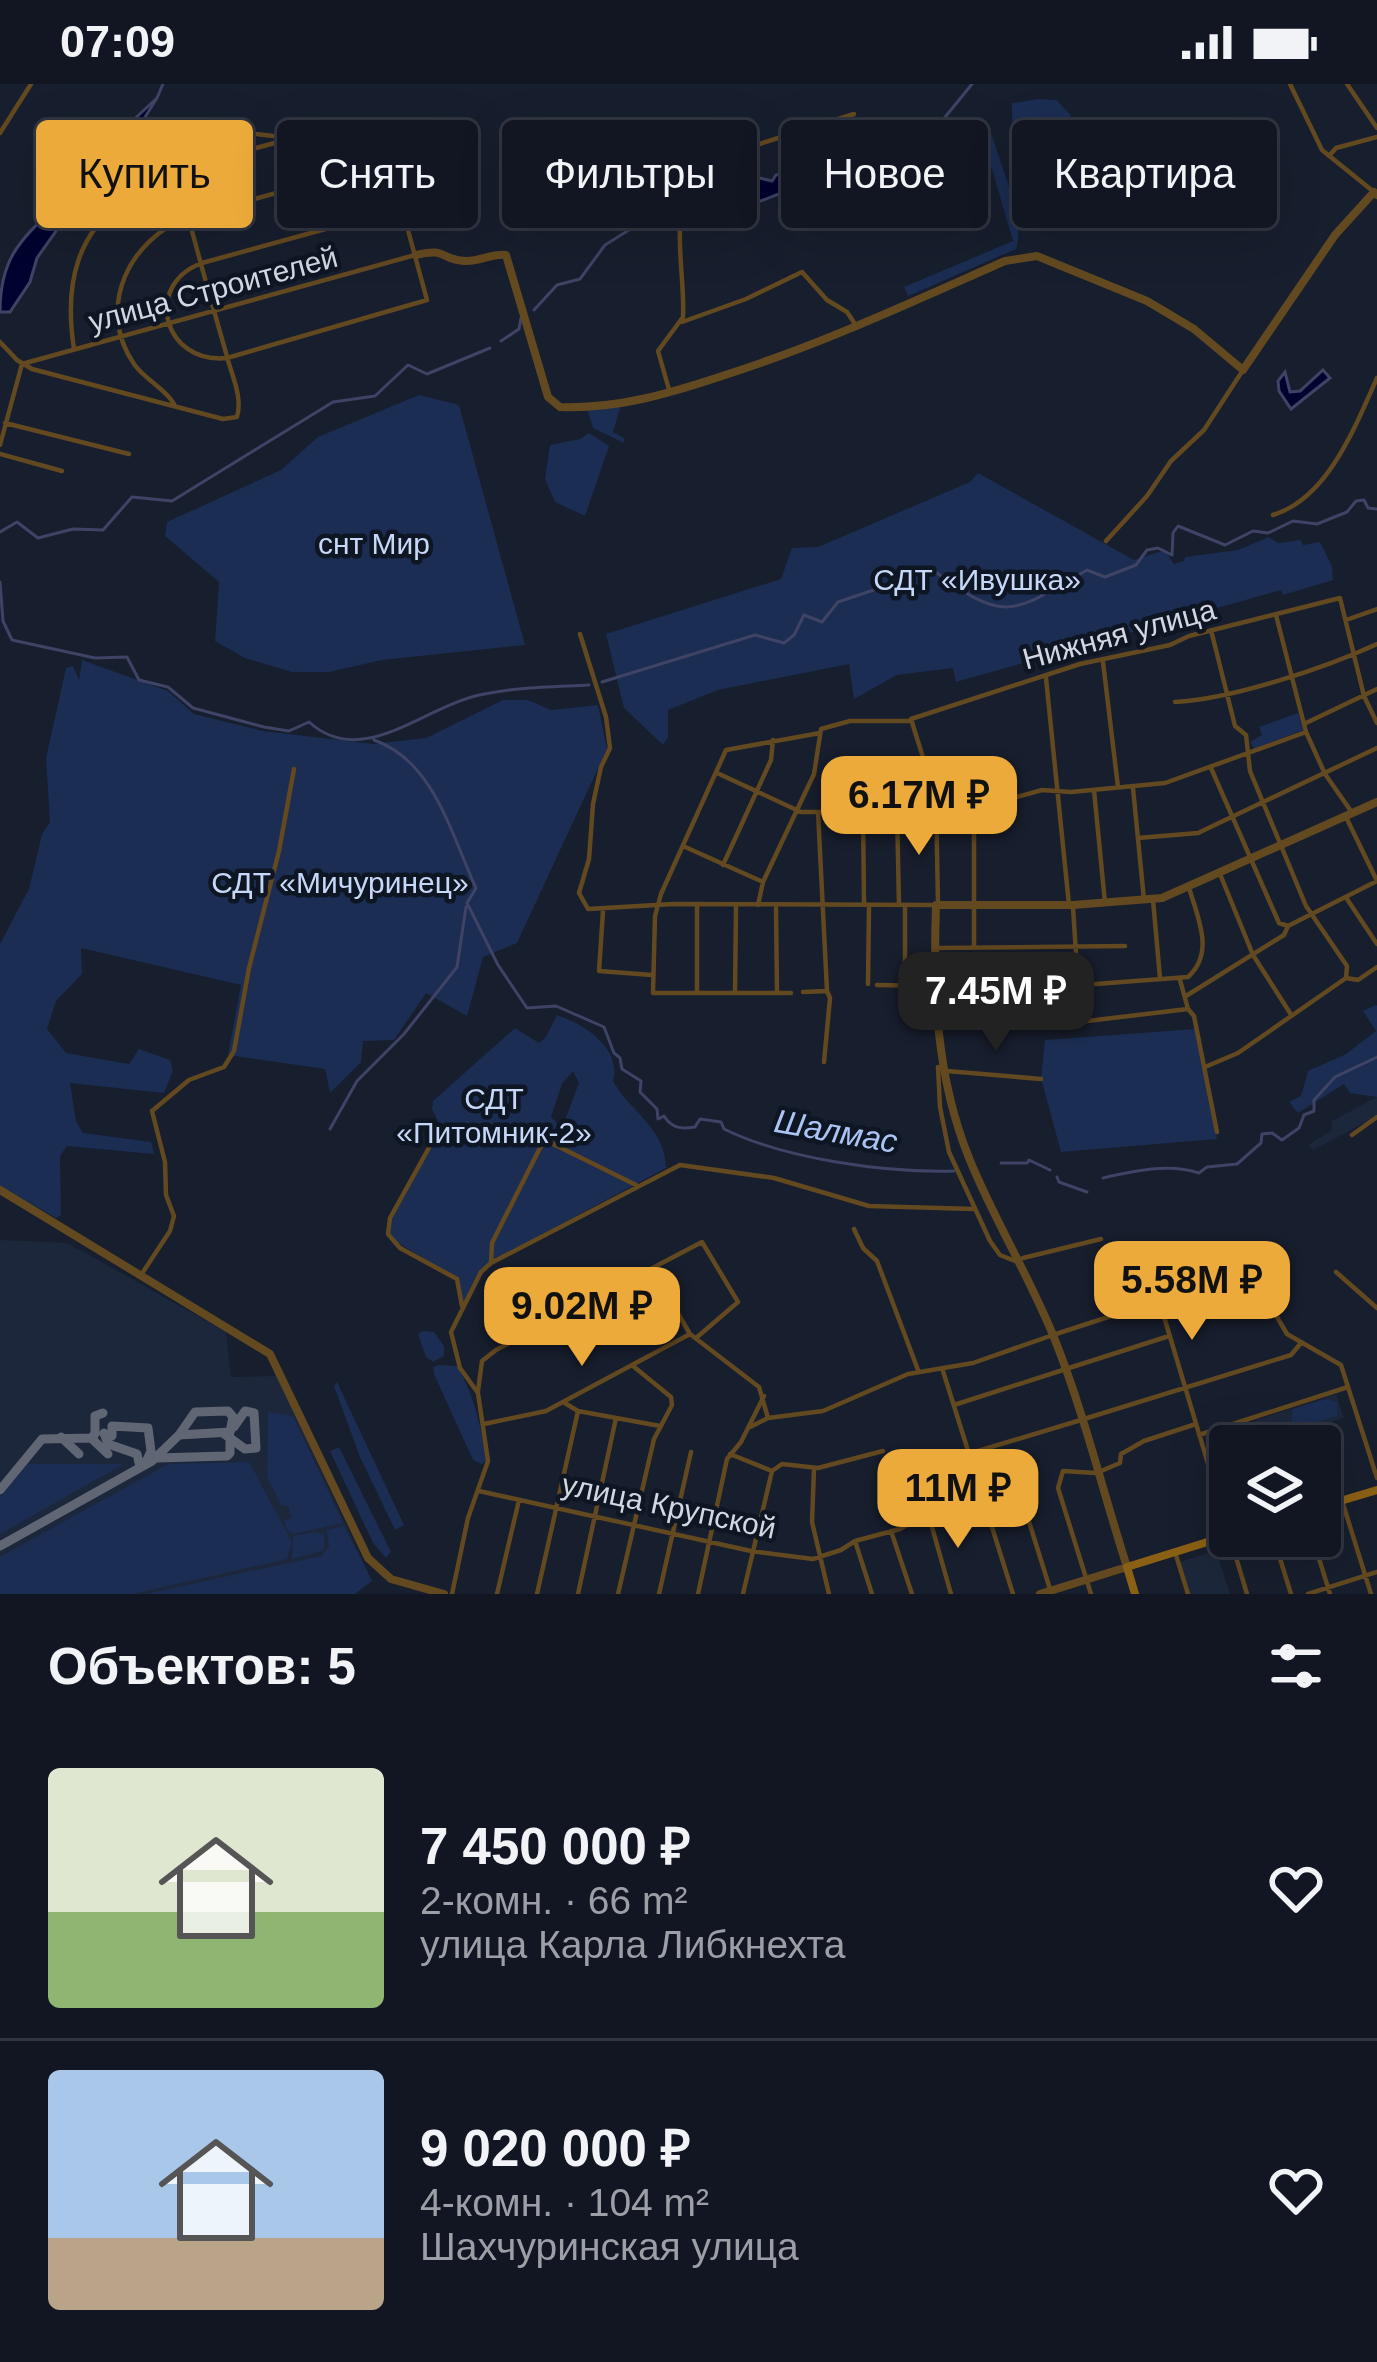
<!DOCTYPE html>
<html lang="ru">
<meta charset="utf-8">
<style>
body{margin:0;font-family:Helvetica,sans-serif;background:#1a1f2a;color:#f1f3f6;height:100vh;display:flex;flex-direction:column;font-size:45px;white-space:nowrap}
*{box-sizing:border-box;margin:0}
p{font-size:39px;color:#9c9fa5}
.icon{flex:none;width:66px;height:66px;fill:none;stroke:currentColor;stroke-width:2;stroke-linecap:round;stroke-linejoin:round}
.map{position:relative;height:1510px;overflow:hidden}
.details{display:flex;flex-direction:column;background:#111622;flex:1}
.details>*{flex:none}
.top-card{position:absolute;left:36px;top:36px;width:1305px;height:108px;display:flex;gap:24px}
.controls{position:absolute;left:1209px;top:1341px;display:grid;gap:24px}
.controls a{display:grid;place-items:center;width:132px;height:132px;border-radius:12px;background:#111622;box-shadow:0 12px 48px #0002,0 0 0 3px #303540;font-size:60px}
.price{position:absolute;translate:-50% -102px;padding:0 27px;border-radius:24px;background:#ebaa39;color:#111;font-size:39px;line-height:78px;filter:drop-shadow(0 3px 6px #0008)}
.price::after{content:'';position:absolute;left:50%;top:72px;width:36px;height:27px;margin-left:-18px;background:inherit;clip-path:polygon(0 0,100% 0,50% 100%)}
.price.selected{background:#222;color:#fff}
ul{padding:0;list-style:none}
li{display:flex;align-items:center;gap:36px;height:300px;padding:0 48px}
li+li{border-top:3px solid #303540}
li span{display:grid;place-items:center;flex:none;width:336px;height:240px;border-radius:12px;color:#555}
li>.icon{margin-inline-start:auto}
span .icon{width:144px;height:144px;fill:#fffc;stroke-width:1}
li b{font-size:51px}
h2{display:flex;justify-content:space-between;align-items:center;height:144px;padding:0 48px;font-size:51px}
.tag{padding:0 42px;border-radius:12px;background:#111622;box-shadow:0 12px 48px #0002,0 0 0 3px #303540;font-size:42px;line-height:108px}
.tag.selected{background:#ebaa39;color:#111}
.status{display:flex;justify-content:space-between;align-items:center;height:84px;padding:0 60px;background:#111622;direction:ltr}
.status svg{height:33px;fill:currentColor}
.map>svg:first-child{display:block}
.built{fill:#1d273b}
.green{fill:#1b2d52;fill-rule:evenodd}
.water{fill:#00032f;stroke:#3f4365;stroke-width:3}
.lines{fill:none;stroke-linecap:round;stroke-linejoin:round}
.stream{stroke:#3f4365;stroke-width:3}
.taxiway{stroke:#606674;stroke-width:9}
.minor{stroke:#634920;stroke-width:4.5}
.tertiary{stroke:#634920;stroke-width:8}
.secondary{stroke:#8a6014;stroke-width:8}
.labels{text-anchor:middle;dominant-baseline:central;stroke-width:9;stroke-linejoin:round;paint-order:stroke}
.street-label{font-size:30px;fill:#d2d7e2;stroke:#0e1523}
.park-label{font-size:30px;fill:#c7d7f7;stroke:#0e1523}
.water-label{font-size:33px;font-style:italic;fill:#acc4f3;stroke:#0e1523}
</style>
<div class="status"><b>07:09</b><svg viewBox="0 0 49 12"><path d="M0 12V9h3v3zM5 12V6h3v6zM10 12V3h3v9zM15 12V0h3v12zM26 1h20v11H26zM47 4h2v5h-2z"/></svg></div>
<div class="map">
<svg width="1377" height="1510" viewBox="0 0 1377 1510">
<rect width="100%" height="100%" fill="#171e2d"/>
<path class="built" d="M1377,1013V1032L1313,1066L1308,1061L1332,1046V1037Z
M0,1156L66,1159L84,1168L226,1248L231,1293L277,1292L372,1497L355,1510H0Z
M1336,1310L1344,1334L1305,1345L1309,1362H1230V1407L1223,1410L1205,1353Z
M1216,1467L1230,1510H1190L1179,1478Z"/>
<path class="green" d="M1040,15L1056,16L1071,31L1060,46L1049,42V63L1059,61L1090,33L1094,39L1049,77L1080,143L1042,134C1012,94 1012,67 1012,19Z
M987,49L992,51C1000,80 1026,137 1016,165L908,212L904,203L1013,157L986,65Z
M419,311L459,321L525,561L382,576L329,588H292L245,574L215,557L219,498L165,452L167,438L281,386L318,353Z
M621,321L613,348L624,354V359L593,344L587,324Z
M589,349L609,362L585,432L555,418L545,395L550,361L580,355Z
M978,389L1134,476L1165,466L1174,480L1184,477L1185,473L1238,466L1269,453L1278,459L1301,456L1303,461L1320,458L1332,482L1333,496L1283,511L1281,506L956,598L953,584L897,591L854,615L849,580L718,606L668,626V653L663,661L624,624L606,550L781,495L792,464L818,463L970,398Z
M82,576L168,607L194,630L263,647L373,660L426,654L503,616H528L551,626L598,621L607,665L517,859L483,873L467,932L426,909L394,956L363,957L361,978L330,1009L325,985L228,971L241,901L81,864L82,890L56,917L47,945L66,969L129,980L139,965L170,976L173,987L164,1009L70,999L76,1037L83,1049L151,1058L154,1070L67,1062L60,1072L61,1131L56,1134L0,1102V860L29,805L42,750L50,738L46,674L66,584L73,582L79,596Z
M1298,629L1303,646L1254,665L1250,658L1262,651L1259,643Z
M1376,921L1377,922V1013L1350,1009L1344,1000L1298,1029L1289,1018L1301,1012L1308,987L1346,970L1376,947L1363,927Z
M557,931C584,940 622,964 613,997C631,1029 665,1043 666,1084L490,1178L463,1219L457,1195L390,1154L391,1134L440,1041L432,1025L433,1017L515,944L539,959L546,953ZM573,987L579,999L562,1044L551,1033L562,1000Z
M1195,945L1217,1055L1061,1068L1041,994L1045,956Z
M423,1247L434,1248L444,1262V1272L433,1278L426,1273L418,1250Z
M439,1281L457,1282C475,1314 481,1341 486,1377L482,1380L473,1376L434,1290L433,1283Z
M337,1298L404,1441L395,1446L360,1373L334,1302Z
M1327,1315L1337,1318V1332L1300,1343L1291,1339L1293,1325Z
M268,1328L293,1332L343,1439L293,1450L287,1446L284,1437L292,1434L288,1422L281,1421L267,1393Z
M339,1363L391,1468L386,1474L373,1459L330,1367Z
M249,1378L292,1458L287,1475L133,1510H0V1473L168,1380Z
M27,1380H124L0,1450V1413Z
M344,1442L372,1497L355,1510H146L321,1472L329,1463L327,1446Z
M314,1448L324,1450V1466L292,1475L293,1452Z"/>
<path class="water" d="M157,14L137,46L131,68L96,108L83,109L37,174L30,198L10,228H0C0,176 18,158 55,123L63,120L67,111L64,101L94,90L99,73L122,64L129,40Z
M821,77L830,78L814,96L738,126C732,119 727,106 730,97L747,91L772,97L776,91Z
M1323,286L1330,294L1291,325L1279,307L1278,297L1285,288L1290,308L1300,307Z"/>
<g class="lines">
<path class="stream" d="M157,14L163,0
M826,80L937,43L972,0
M685,136L726,127
M534,226L557,201L580,195L605,161L637,141L679,137
M501,257L519,245L521,234
M0,448L17,438L38,454L73,445L103,446L132,413L172,417L333,318L375,312L408,281L427,290L490,264
M0,498L3,537L12,556L95,574L127,573L139,596L168,603L193,624L264,643L289,647L309,638C361,685 422,625 475,612C512,603 551,603 589,601
M602,598L755,551L784,559L794,551L804,531L822,538L838,518L933,486C1006,541 1013,529 1087,486L1105,493L1136,481L1147,466L1158,464L1172,471L1173,449L1178,442L1225,461L1253,447L1268,449L1293,437L1317,440L1347,428L1356,417L1364,416L1368,424L1377,425
M374,656C434,677 451,750 476,804L467,819L498,881L527,924L556,922L604,943L614,969L620,974L622,985L641,997L640,1008L657,1025L658,1035L664,1032C672,1045 682,1045 695,1043L700,1035L721,1038L724,1045C785,1075 886,1089 954,1087
M330,1045L357,997L404,950L457,883L466,823
M1001,1079H1027L1029,1076L1050,1086
M1057,1093L1059,1098L1087,1108
M1103,1094C1134,1087 1169,1079 1199,1089L1207,1083L1237,1080L1261,1059L1262,1050L1272,1049L1282,1056L1299,1044L1304,1031L1314,1027V1016L1335,993L1377,973"/>
<path class="taxiway" d="M104,1349L108,1360L137,1370L140,1383
M223,1349L245,1365L256,1364L254,1329L245,1327L234,1343
M104,1350L112,1352V1342L148,1344L151,1367L146,1378
M61,1353L79,1370
M91,1354L108,1370
M157,1374L227,1372L230,1369V1353
M0,1406L42,1355L91,1354L95,1350V1332L103,1329
M0,1462L152,1377L179,1351L230,1348L233,1333L228,1327L195,1328L179,1351"/>
<path class="minor" d="M1290,0L1322,66L1374,108
M1347,0L1377,44
M0,49L31,0
M1329,72L1336,64L1377,53
M548,98L688,79L698,84
M682,238L746,215L802,188L827,216L847,228L857,243
M0,258L17,276L32,285L223,335L237,333C243,312 231,290 226,269C217,237 164,55 169,40L385,65L387,69L427,216L227,274C164,281 142,201 202,179L402,124
M74,265C49,105 175,87 293,54
M22,280L415,171
M670,309L658,267L683,233C686,185 662,106 712,75L854,30
M174,320C166,305 145,296 134,280C95,223 130,154 189,133L389,78
M5,339L129,370
M0,361L22,280
M0,370L62,387
M1273,431C1328,414 1355,343 1377,294
M1106,457L1147,412L1171,377L1204,346L1243,286
M1276,531L1306,648L1325,690L1353,730
M1346,536L1377,525
M580,550L606,633L610,664L601,683L593,720L589,775L579,809L588,825L673,820L934,821
M1212,550L1235,642L1246,651L1250,687L1306,822L1347,882L1346,894
M1103,578L1118,703
M1046,594L1069,821
M1175,618C1232,615 1325,584 1377,560
M1306,639L1377,605
M1211,684L1279,839L1288,842
M717,689L801,728H938L974,725L1042,706L1071,708L1165,699L1306,648
M1133,704L1144,816
M1094,706L1105,819
M863,726L864,821
M974,726V864
M897,727L899,821
M818,728L827,907L830,914L824,978
M1346,733L1377,797
M1138,754L1198,749L1377,664
M683,762L763,798
M723,781L771,676L773,656
M1220,790L1253,871L1290,929
M1347,815L1377,860
M1153,816L1160,894
M697,820V908
M938,820L936,715L911,635L1080,580L1170,561L1189,552L1340,514L1364,612L1377,639
M758,821L763,798L814,690L821,645L850,637H911
M905,821V901
M1073,823L1078,901
M776,824L777,908
M603,827L599,887L652,891
M938,864L1125,862
M1346,894L1358,896L1377,883
M1180,896L1188,925L1194,932L1217,1048
M868,900L869,822
M877,901L934,902
M937,903L1043,904L1188,893C1215,869 1198,834 1189,804
M735,908L736,823
M803,908L827,907
M791,909H653L655,832L661,810L726,666L820,649
M1186,912L1284,851L1288,842L1377,797
M940,942H1045L1188,925
M938,983L940,1023L949,1068L990,1157L1000,1171L1015,1177
M1205,983L1238,969L1346,894
M947,987L1041,995
M1352,1051L1377,1033
M854,1145L863,1164L877,1177L918,1286
M1023,1174L1101,1155
M491,1179L492,1159L545,1054
M652,1185L690,1250L759,1303L768,1334
M1336,1188L1377,1224
M141,1191L170,1147L174,1132L166,1111L165,1078L152,1027L189,996L224,983L234,967L249,884L279,767L294,685
M462,1222L457,1195L400,1164L388,1150L390,1134L441,1042L469,1051L533,1050L636,1101
M1162,1226L1254,1194L1287,1250L1341,1281L1377,1394
M1162,1226L1247,1510
M1056,1250L1145,1221L1162,1226
M1069,1284L1166,1253
M943,1287L1013,1510
M478,1307L482,1277L496,1266L702,1158L738,1218L696,1254
M563,1318L578,1327L660,1342
M954,1321L1063,1286
M1084,1335L1291,1271L1301,1259
M484,1340L546,1327L690,1250
M750,1343L768,1334L823,1327L908,1290L973,1279L1053,1251
M1199,1351L1348,1303
M730,1370L772,1387
M968,1370L1081,1336
M814,1385L812,1438L829,1510
M772,1387L782,1380L818,1384L883,1367
M1101,1387L1120,1379L1121,1370L1144,1357L1196,1340
M479,1407L751,1467L813,1475L841,1466L855,1457L900,1445L942,1422L982,1413
M1339,1407L1371,1510
M1021,1412L1050,1505
M928,1429L951,1510
M891,1447L912,1510
M1273,1452L1291,1510
M1312,1452L1330,1510
M855,1457L872,1510
M1175,1468L1188,1510
M452,1510L468,1434L488,1377L478,1309L460,1284L451,1248L481,1188L491,1179L680,1081L774,1094L869,1122L974,1125
M497,1510L519,1416
M537,1510L578,1327
M578,1510L616,1334
M618,1510L654,1355L672,1321L671,1313L633,1282
M659,1510L691,1368
M698,1510L727,1375L741,1358L764,1312
M743,1510L772,1387
M1091,1510L1058,1404L1063,1387L1096,1389
M1308,1510L1377,1488"/>
<path class="tertiary" d="M416,171C447,163 441,176 465,177C479,178 492,169 506,171L548,313L560,323C617,325 668,310 722,292C820,261 912,218 1005,177L1037,172L1147,217L1194,245L1243,286L1335,151L1374,108L1377,111
M0,1106L270,1270L368,1474L391,1495L444,1510
M1040,1510L1127,1483C1103,1408 1084,1329 1055,1256C1030,1193 994,1136 969,1074C936,992 933,908 936,821H1073L1162,814L1377,718"/>
<path class="secondary" d="M1320,1423L1377,1406
M1135,1510L1127,1483L1230,1451"/>
</g>
<g class="labels">
<g class="street-label">
<text transform="translate(213 205) rotate(-15)">улица Строителей</text>
<text transform="translate(1119 550) rotate(-15)">Нижняя улица</text>
<text transform="translate(669 1422) rotate(12)">улица Крупской</text>
</g>
<g class="park-label">
<text x="374" y="459">снт Мир</text>
<text x="977" y="495">СДТ «Ивушка»</text>
<text x="340" y="798">СДТ «Мичуринец»</text>
<text x="494" y="1014">СДТ<tspan x="494" dy="34">«Питомник-2»</tspan></text>
</g>
<g class="water-label">
<text transform="translate(836 1047) rotate(10)">Шалмас</text>
</g>
</g>
</svg>
<div class="controls">
<a><svg class="icon" aria-label="layers" viewBox="0 0 24 24"><path d="M12 4l9 5-9 5-9-5zM3 14l9 5 9-5"/></svg></a>
</div>
<b class="price" style="left:919px;top:774px">6.17M ₽</b>
<b class="price selected" style="left:996px;top:970px">7.45M ₽</b>
<b class="price" style="left:1192px;top:1259px">5.58M ₽</b>
<b class="price" style="left:582px;top:1285px">9.02M ₽</b>
<b class="price" style="left:958px;top:1467px">11M ₽</b>
<div class="top-card">
<a class="tag selected">Купить</a>
<a class="tag">Снять</a>
<a class="tag">Фильтры</a>
<a class="tag">Новое</a>
<a class="tag">Квартира</a>
</div>
</div>
<section class="details">
<h2>Объектов: 5<svg class="icon" aria-label="filters" viewBox="0 0 24 24"><path d="M4 7h16M4 17h16"/><circle cx="9" cy="7" r="2"/><circle cx="15" cy="17" r="2"/></svg></h2>
<ul>
<li><span style="background:linear-gradient(#dfe7d0 60%,#8fb573 0)"><svg class="icon" aria-label="home" viewBox="0 0 24 24"><path d="M3 11l9-7 9 7M6 9v11h12V9"/></svg></span><div><b>7 450 000 ₽</b><p>2-комн. · 66 m²</p><p>улица Карла Либкнехта</p></div><svg class="icon" aria-label="heart" viewBox="0 0 24 24"><path d="M12 20l-8-8c-3-5 5-10 8-4 3-6 11-1 8 4z"/></svg></li>
<li><span style="background:linear-gradient(#a9c7e8 70%,#b9a48a 0)"><svg class="icon" aria-label="home" viewBox="0 0 24 24"><path d="M3 11l9-7 9 7M6 9v11h12V9"/></svg></span><div><b>9 020 000 ₽</b><p>4-комн. · 104 m²</p><p>Шахчуринская улица</p></div><svg class="icon" aria-label="heart" viewBox="0 0 24 24"><path d="M12 20l-8-8c-3-5 5-10 8-4 3-6 11-1 8 4z"/></svg></li>
</ul>
</section>
